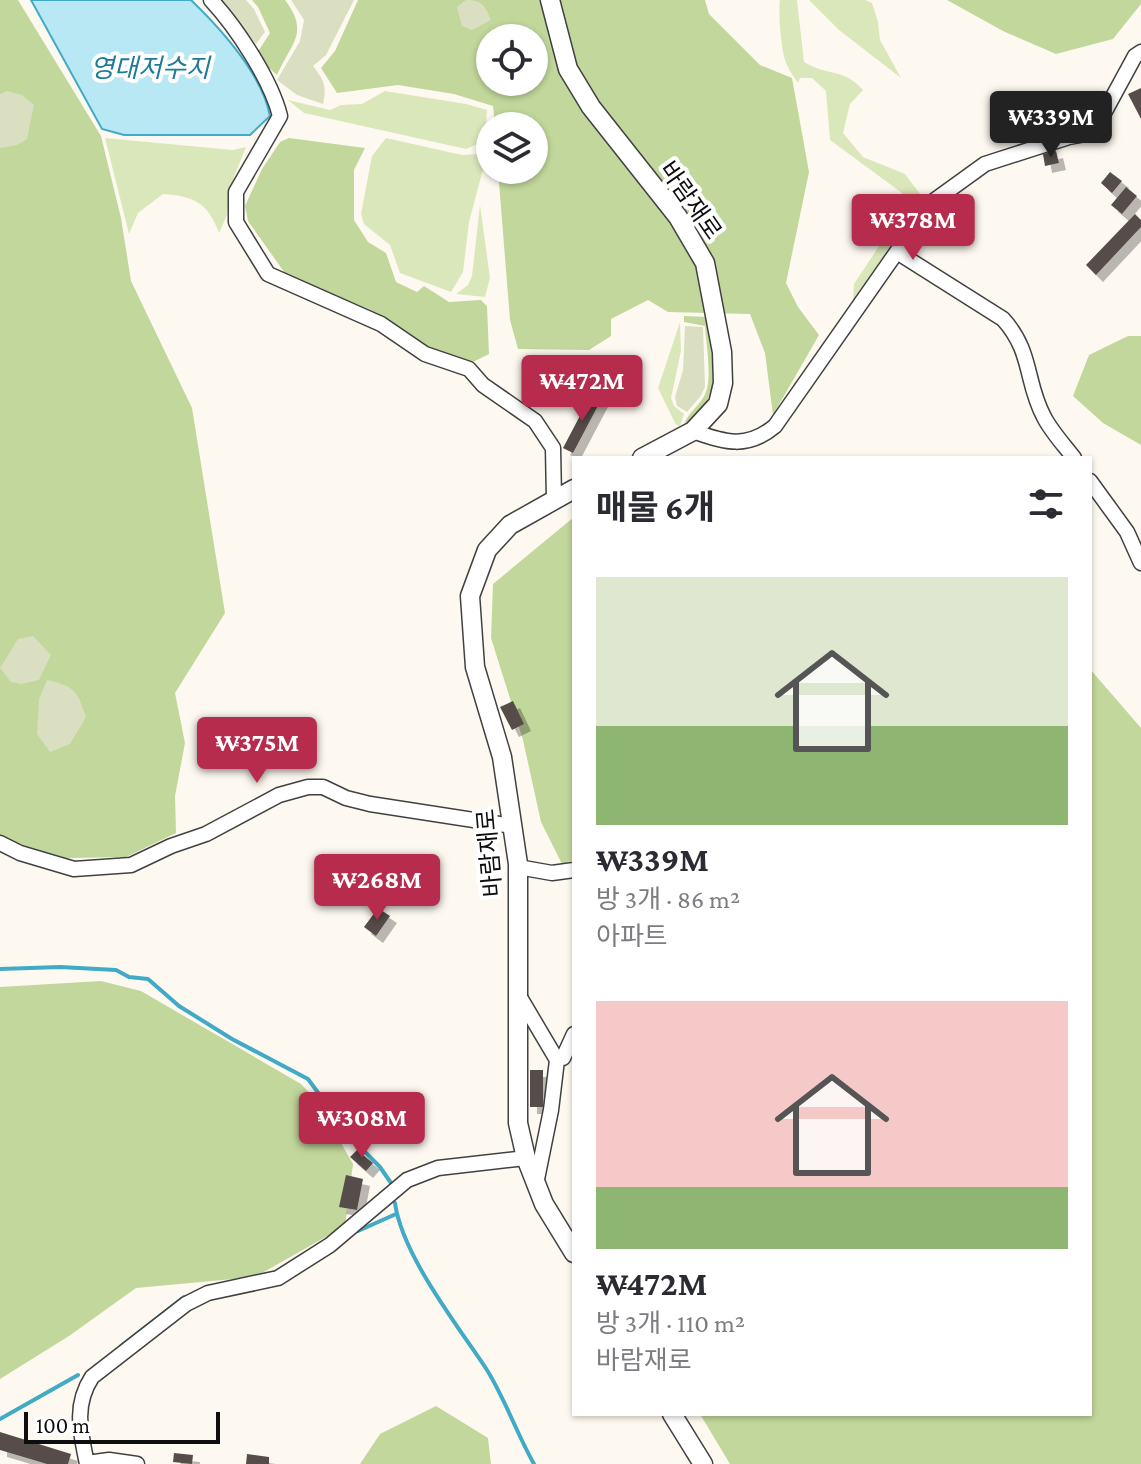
<!DOCTYPE html>
<html lang="ko">
<meta charset="utf-8">
<style>
body{margin:0;font-family:"Crimson Pro","Noto Sans KR",serif;background:#f2f2f3;color:#2b2b33;height:100vh;display:flex;flex-direction:column;font-size:30px;white-space:nowrap}
*{box-sizing:border-box;margin:0}
p{font-size:26px;color:#7c7c81}
.icon{flex:none;width:44px;height:44px;fill:none;stroke:currentColor;stroke-width:2;stroke-linecap:round;stroke-linejoin:round}
.map{position:relative;flex:1;overflow:hidden}
.drawer{position:absolute;left:572px;top:456px;width:520px;height:960px;display:flex;flex-direction:column;background:#fff;border-radius:0px;box-shadow:0 2px 6px #0004}
.drawer>*{flex:none}
.tools{position:absolute;left:476px;top:24px;display:grid;gap:16px}
.tools a{display:grid;place-items:center;width:72px;height:72px;border-radius:50%;background:#fff;box-shadow:0 2px 6px #0004;font-size:40px}
.scale{position:absolute;left:24px;bottom:20px;width:196px;box-sizing:border-box;padding-left:8px;border:4px solid #0e0e0e;border-top:0;font-size:22px;line-height:28px;white-space:nowrap;color:#0e0e0e;-webkit-text-stroke:6px #fff;paint-order:stroke}
.price{position:absolute;translate:-50% -68px;padding:0 18px;border-radius:8px;background:#b72c4d;color:#fff;font-size:26px;line-height:52px;filter:drop-shadow(0 2px 4px #0008)}
.price::after{content:'';position:absolute;left:50%;top:48px;width:24px;height:18px;margin-left:-12px;background:inherit;clip-path:polygon(0 0,100% 0,50% 100%)}
.price.on{background:#222;color:#fff}
ul{padding:0;list-style:none}
li{display:grid;align-content:center;gap:16px;height:424px;padding:0 24px}
li span{display:grid;place-items:center;height:248px;border-radius:0px;color:#555}
li>.icon{margin-inline-start:auto}
span .icon{width:144px;height:144px;fill:#fffc;stroke-width:1}
li b{font-size:34px}
h2{display:flex;justify-content:space-between;align-items:center;height:96px;padding:0 24px;font-size:34px}
.map>svg:first-child{display:block}
.green{fill:#dae7bb}
.forest{fill:#c1d79b;fill-rule:evenodd}
.cemetery{fill:#dbdfc1}
.water{fill:#b7e8f3;stroke:#41aac7;stroke-width:2}
.lines{fill:none;stroke-linecap:round;stroke-linejoin:round}
.stream{stroke:#41aac7;stroke-width:4}
.building{fill:#564d4b;filter:url(#shadow)}
.minor-casing{stroke:#414141;stroke-width:17}
.tertiary-casing{stroke:#414141;stroke-width:21}
.minor{stroke:#fff;stroke-width:14}
.tertiary{stroke:#fff;stroke-width:18}
.labels{text-anchor:middle;dominant-baseline:central;stroke-width:8;stroke-linejoin:round;paint-order:stroke}
.street-label{font-size:24px;fill:#0e0e0e;stroke:#fff}
.water-label{font-size:26px;font-style:italic;fill:#1d7b9a;stroke:#fff}
</style>
<div class="map">
<svg width="1141" height="1464" viewBox="0 0 1141 1464">
<defs>
<filter id="shadow"><feDropShadow dx="7" dy="7" stdDeviation="0" flood-color="#0004"/></filter>
</defs>
<rect width="100%" height="100%" fill="#fef9f0"/>
<path class="green" d="M780,0H797L804,62C829,77 842,67 863,90L850,104L843,133L863,157L905,174L920,194L917,208L853,300L854,284L897,219L902,193L830,140L826,91L812,78H800L798,83C793,76 787,67 785,60C781,47 778,13 780,0Z
M809,0H865L872,3L878,22L880,40L901,78L839,30Z
M385,91L466,104L487,110L485,141L466,149L304,113L288,100L330,110L341,105L362,104Z
M105,138L233,150L246,147L230,187L227,215L219,233C208,203 194,196 163,194L138,213L129,234Z
M386,138L462,155L478,154L486,158L469,222L463,272L451,292L400,273L390,245L364,224L361,214L372,156Z
M480,205L490,278L485,297L456,294L468,285L472,276Z
M680,322L681,351L671,398L674,406L684,414L680,426L676,425L658,388Z"/>
<path class="forest" d="M0,0H18L101,136L121,218L131,281L192,408L225,613L175,693L185,743L175,796L176,833L126,857L67,858L0,838Z
M252,0H285C310,33 291,43 277,75L261,61L257,53L270,33L258,7Z
M358,0H705L709,14L760,65L792,78L809,172L786,283L798,307L819,335L773,415L765,353L750,314L668,312L648,300L611,319V336L589,350L518,349L510,320L498,170H534V126H495L493,106L454,94L398,85L337,93L321,68L335,51ZM490,38H534V82H490Z
M947,0H1141V4L1113,39L1056,54L1003,31Z
M289,138L365,148L354,170V220L368,242L386,253L396,282L417,292L424,286L449,302L481,300L487,306L489,354L473,362L425,346L369,309L287,276L248,221L245,206L262,169L280,142Z
M684,316L707,317L715,377L705,408L684,424C689,411 702,404 706,392C712,376 706,343 705,326L684,322Z
M1128,336H1141V445L1103,423L1073,396L1089,355Z
M574,517V860L562,864L541,822L523,740L491,638L493,584Z
M1090,669L1141,728V1464H730L700,1414H1090Z
M101,981L141,991L301,1084L317,1101L353,1164L345,1226L255,1277L136,1288L69,1336L0,1379V987Z
M436,1406L488,1438L491,1464H360L380,1434Z"/>
<path class="cemetery" d="M221,0H246L254,9L265,32L256,44Z
M291,0H354L326,55L313,66C324,80 327,86 323,104L297,95L277,80L300,41L304,20Z
M466,0C482,0 485,6 491,20L472,30L462,26L457,7Z
M7,91L22,95L34,105L27,139L17,145L0,148V94Z
M685,326L703,327L705,387L700,397L687,412L677,406L675,397L683,370Z
M33,636L51,655L39,680L21,684L11,682L0,668L18,639Z
M47,680C75,686 77,691 86,717L70,744L50,752L37,734L39,699Z"/>
<path class="water" d="M31,0H191C222,30 262,74 270,116L250,135H124L102,129Z"/>
<g class="lines">
<path class="stream" d="M0,969L60,967L116,970L129,977L148,979L179,1006L232,1039L308,1079L353,1140L380,1167L391,1183
M395,1203C402,1255 458,1326 487,1370C505,1399 517,1434 534,1464
M358,1231L396,1214
M121,1346L184,1297
M0,1419L78,1375"/>
</g>
<path class="building" d="M1141,88V119L1128,94Z
M1056,151L1059,163L1045,166L1043,154Z
M1110,172L1122,181L1112,193L1101,183Z
M1126,187L1137,196L1122,214L1111,205Z
M1135,214L1141,220V227L1096,275L1086,265Z
M592,393L602,398L573,453L563,448Z
M513,701L524,724L512,730L500,707Z
M378,908L390,916L376,936L364,927Z
M530,1070H543V1107H530Z
M357,1150L373,1163L366,1171L350,1157Z
M346,1175L363,1179L357,1210L339,1207Z
M0,1432L71,1454L68,1464H47L0,1450Z
M174,1453L193,1455L192,1464L173,1462Z
M247,1454L269,1457V1464H246Z"/>
<g class="lines">
<g class="minor-casing">
<path id="minor" d="M211,0C237,28 271,80 280,116L236,192V222L268,274L381,324L425,354L469,369L483,385L535,421L553,448L554,499
M897,252L1003,319C1033,352 1025,382 1044,417C1051,431 1064,445 1074,458
M693,431C725,443 748,449 775,426L931,203L985,164L1069,137L1091,133L1097,126L1135,56L1141,52
M1090,481L1127,532L1141,563
M0,843L20,853L74,869L131,865L171,846L206,834L279,795L308,787H323L346,798L370,804L512,826
M518,867L552,873L574,870
M518,994L557,1060L551,1110L536,1184
M563,1058L574,1034
M87,1463L109,1460L137,1464
M87,1464C81,1434 73,1406 92,1377L186,1304L208,1293L278,1278L330,1245L407,1180L438,1168L526,1158"/>
</g>
<g class="tertiary-casing">
<path id="tertiary" d="M550,0L568,69L591,107L678,217L705,263L722,352L723,383L718,404L693,431L642,458
M574,489L510,525L487,550L470,596L475,667L502,757L518,864V1123L526,1158L544,1204L574,1253
M672,1414L703,1464"/>
</g>
<use href="#minor" class="minor"/>
<use href="#tertiary" class="tertiary"/>
</g>
<g class="labels">
<g class="street-label">
<text transform="translate(691 200) rotate(55)">바람재로</text>
<text transform="translate(489 853) rotate(-95)">바람재로</text>
</g>
<g class="water-label">
<text x="150" y="68">영대저수지</text>
</g>
</g>
</svg>
<div class="tools">
<a><svg class="icon" aria-label="locate" viewBox="0 0 24 24"><circle cx="12" cy="12" r="6"/><path d="M12 2v4M12 18v4M2 12h4M18 12h4"/></svg></a>
<a><svg class="icon" aria-label="layers" viewBox="0 0 24 24"><path d="M12 4l9 5-9 5-9-5zM3 14l9 5 9-5"/></svg></a>
</div>
<div class="scale">100 m</div>
<b class="price on" style="left:1051px;top:159px">₩339M</b>
<b class="price" style="left:913px;top:262px">₩378M</b>
<b class="price" style="left:582px;top:423px">₩472M</b>
<b class="price" style="left:257px;top:785px">₩375M</b>
<b class="price" style="left:377px;top:922px">₩268M</b>
<b class="price" style="left:362px;top:1160px">₩308M</b>
<section class="drawer">
<h2>매물 6개<svg class="icon" aria-label="filters" viewBox="0 0 24 24"><path d="M4 7h16M4 17h16"/><circle cx="9" cy="7" r="2"/><circle cx="15" cy="17" r="2"/></svg></h2>
<ul>
<li><span style="background:linear-gradient(#dfe7d0 60%,#8fb573 0)"><svg class="icon" aria-label="home" viewBox="0 0 24 24"><path d="M3 11l9-7 9 7M6 9v11h12V9"/></svg></span><div><b>₩339M</b><p>방 3개 · 86 m²</p><p>아파트</p></div></li>
<li><span style="background:linear-gradient(#f6c9c9 75%,#8fb573 0)"><svg class="icon" aria-label="home" viewBox="0 0 24 24"><path d="M3 11l9-7 9 7M6 9v11h12V9"/></svg></span><div><b>₩472M</b><p>방 3개 · 110 m²</p><p>바람재로</p></div></li>
</ul>
</section>
</div>
